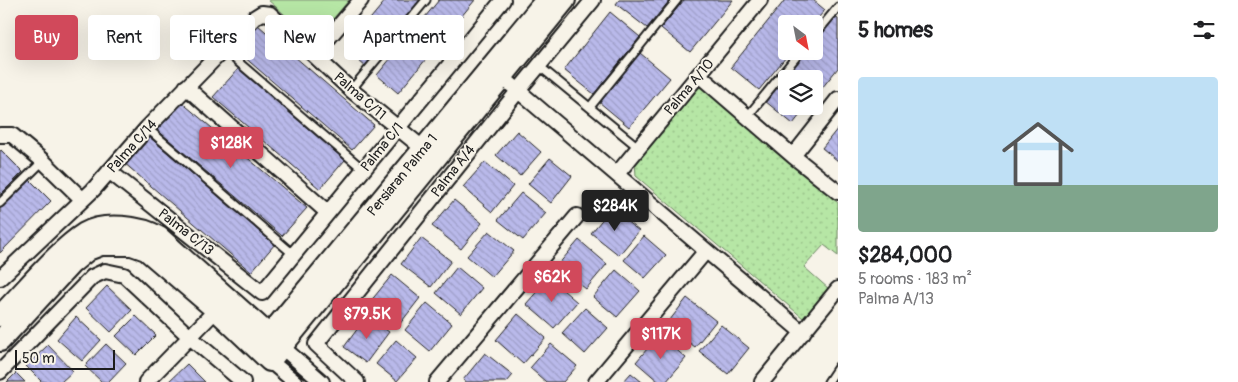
<!DOCTYPE html>
<meta charset="utf-8">
<style>
body{margin:0;font-family:Pangolin,sans-serif;background:#f6f6f6;color:#202124;height:100vh;display:flex;flex-direction:column;font-size:19px;white-space:nowrap}
*{box-sizing:border-box;margin:0}
p{font-size:16px;color:#757577}
.icon{flex:none;width:28px;height:28px;fill:none;stroke:currentColor;stroke-width:2;stroke-linecap:round;stroke-linejoin:round}
.map{position:relative;flex:1;overflow:hidden}
.panel{display:flex;flex-direction:column;background:#fff;width:400px}
.panel>*{flex:none}
.banner{position:absolute;left:15px;top:15px;width:475px;height:45px;display:flex;gap:10px}
.needle{width:32px;rotate:148deg}
.tools{position:absolute;left:778px;top:15px;display:grid;gap:10px}
.tools a{display:grid;place-items:center;width:45px;height:45px;border-radius:5px;background:#fff;box-shadow:0 5px 20px #0002;font-size:25px}
.scale{position:absolute;left:15px;bottom:12px;width:100px;box-sizing:border-box;padding-left:5px;border:2px solid #1c1c1c;border-top:0;font-size:14px;line-height:18px;white-space:nowrap;color:#1c1c1c;-webkit-text-stroke:4px #f7f3e8;paint-order:stroke}
.price{position:absolute;translate:-50% -42px;padding:0 11px;border-radius:5px;background:#d1495b;color:#fff;font-size:16px;line-height:32px;filter:drop-shadow(0 1px 2px #0008)}
.price::after{content:'';position:absolute;left:50%;top:30px;width:15px;height:11px;margin-left:-8px;background:inherit;clip-path:polygon(0 0,100% 0,50% 100%)}
.price.selected{background:#222;color:#fff}
ul{padding:0;list-style:none}
li{display:grid;align-content:center;gap:10px;height:265px;padding:0 20px}
li span{display:grid;place-items:center;height:155px;border-radius:5px;color:#555}
li>.icon{margin-inline-start:auto}
span .icon{width:90px;height:90px;fill:#fffc;stroke-width:1}
li b{font-size:21px}
h2{display:flex;justify-content:space-between;align-items:center;height:60px;padding:0 20px;font-size:21px}
.pill{padding:0 18px;border-radius:5px;background:#fff;box-shadow:0 5px 20px #0002;font-size:18px;line-height:45px}
.pill.selected{background:#d1495b;color:#fff}
main{display:flex;flex:1;min-height:0}
.map>svg:first-child{display:block}
.grass{fill:#b6e6a5;stroke:#698160}
.park{fill:url(#park-dots);stroke:#698160}
.building{fill:url(#building-back-hatch);stroke:#1c1c1c}
.lines{fill:none;stroke-linecap:round;stroke-linejoin:round}
.lane-casing{stroke:#1c1c1c;stroke-width:11}
.street-casing{stroke:#1c1c1c;stroke-width:18}
.secondary-casing{stroke:#1c1c1c;stroke-width:24}
.lane{stroke:#f7f3e8;stroke-width:7}
.street{stroke:#f7f3e8;stroke-width:14}
.secondary{stroke:#f7f3e8;stroke-width:20}
.labels{text-anchor:middle;dominant-baseline:central;stroke-width:4;stroke-linejoin:round;paint-order:stroke}
.street-label{font-size:14px;fill:#1c1c1c;stroke:#f7f3e8}
</style>
<main>
<div class="map">
<svg width="838" height="382" viewBox="0 0 838 382">
<defs>
<pattern id="park-dots" width="8" height="8" patternUnits="userSpaceOnUse" patternTransform="scale(1.25)"><rect width="8" height="8" fill="#b6e6a5"/><path d="M2 2h.1M6 6h.1" fill="none" stroke="#9cc58d" stroke-width="1.8" stroke-linecap="round"/></pattern>
<pattern id="building-back-hatch" width="6" height="6" patternUnits="userSpaceOnUse" patternTransform="scale(1.25)"><rect width="6" height="6" fill="#b9b9ea"/><path d="M-1 5l2 2M0 0l6 6M5-1l2 2" fill="none" stroke="#9e9ec8"/></pattern>
</defs>
<rect width="100%" height="100%" fill="#f7f3e8"/>
<filter id="ink" filterUnits="userSpaceOnUse"><feTurbulence type="fractalNoise" baseFrequency=".02" numOctaves="2"/><feDisplacementMap in="SourceGraphic" scale="10" xChannelSelector="R" yChannelSelector="G"/><feConvolveMatrix kernelMatrix="1 2 1 2 8 2 1 2 1" color-interpolation-filters="sRGB"/></filter>
<g filter="url(#ink)">
<path class="grass" d="M268,0H349L323,31L308,35Z"/>
<path class="park" d="M705,87L838,203V256L824,245L804,267L829,289L803,318L636,176L635,161L697,88Z"/>
<path class="building" d="M386,0H422L366,67L345,49Z
M439,0H475L398,93L377,75Z
M619,0H670L647,28L616,4Z
M684,0H733L690,52L661,28Z
M785,0H813L825,10L813,24H786V51H791L759,90L731,67Z
M610,12L640,37L594,94L564,70Z
M834,16L838,19V68L814,98V79H786V106H807L793,124L765,101L805,51H814V41Z
M258,25L374,125L352,150L236,50Z
M640,53L670,78L629,127L599,102Z
M239,68L345,160L320,189L213,97Z
M180,101L307,208L282,236L156,129Z
M838,128V161L822,148Z
M517,131L541,152L520,176L496,155Z
M147,135L275,244L251,272L123,162Z
M1,150L23,172L0,195V151Z
M550,158L572,176L551,203L528,184Z
M485,162L513,186L492,212L463,187Z
M29,179L51,201L0,253V209Z
M521,193L546,213L523,240L498,220Z
M454,200L482,223L461,249L432,226Z
M611,209L639,231L619,255L591,233Z
M489,231L514,251L492,277L467,256Z
M644,236L666,255L645,278L624,260Z
M421,238L451,261L431,287L401,264Z
M579,240L607,264L586,289L557,266Z
M457,267L482,288L461,314L436,293Z
M616,270L640,291L617,317L593,297Z
M392,275L420,298L399,325L370,302Z
M549,278L577,302L554,328L526,304Z
M107,286L132,310L111,332L86,308Z
M687,298L716,321L695,347L666,325Z
M427,303L452,324L430,351L405,330Z
M585,308L608,328L585,354L562,333Z
M518,314L546,338L523,364L496,340Z
M136,316L156,335L136,355L116,336Z
M367,316L389,332L366,363L344,347Z
M76,317L101,340L82,361L57,339Z
M721,325L749,348L728,374L699,351Z
M659,335L686,358L666,382H659L636,362Z
M396,340L417,358L397,381L376,364Z
M106,344L126,363L108,382H102L85,366Z
M551,344L577,366L563,382H546L530,368Z
M48,345L73,371L61,382H42L26,366Z
M485,353L513,375L507,382H466L463,380Z
M187,364L205,382H168Z
M16,373L25,382H7Z
M631,373L642,382H623Z"/>
<g class="lines">
<g class="lane-casing">
<path id="lane" d="M814,36L838,7
M223,49L364,170
M538,65L638,147
M351,90L426,0
M590,107L677,0
M747,117L801,51
M147,128L293,254
M0,203L43,161
M828,382L838,367"/>
</g>
<g class="street-casing">
<path id="street" d="M314,55L361,0
M495,71L803,333
M699,75L793,156L838,192
M186,87L327,212
M0,135H12L43,161L82,199
M793,156L838,99
M109,171L262,293L503,0
M617,174L760,0
M0,278L93,190L147,128L254,18L262,13L270,14L351,90L430,154
M282,347L322,382
M270,361L295,382
M0,372L92,277L105,271L124,275L191,338L243,382
M146,382L216,310
M357,382L316,344L518,91L593,0
M437,382L577,216
M596,382L705,252
M762,382L838,289"/>
</g>
<g class="secondary-casing">
<g id="secondary">
<path d="M0,316C24,292 58,250 85,233C103,222 141,226 159,237L280,345"/>
<path d="M0,341L71,264L88,250L101,245H132L146,250L216,310L270,361L565,0"/>
<path id="s1" d="M258,349L546,0"/>
</g>
</g>
<use href="#lane" class="lane"/>
<use href="#street" class="street"/>
<use href="#secondary" class="secondary"/>
</g>
</g>
<g class="labels">
<g class="street-label">
<text transform="translate(689 87) rotate(-50)">Palma A/10</text>
<text transform="translate(360 96) rotate(41)">Palma C/11</text>
<text transform="translate(132 146) rotate(-48)">Palma C/14</text>
<text transform="translate(382 147) rotate(-51)">Palma C/1</text>
<text transform="translate(453 171) rotate(-52)">Palma A/4</text>
<text stroke="none"><textPath href="#s1" startOffset="226">Persiaran Palma 1</textPath></text>
<text transform="translate(186 232) rotate(38)">Palma C/13</text>
</g>
</g>
</svg>
<div class="tools">
<a><svg class="needle" viewBox="-14 -14 28 28"><path d="M0-13l5 13h-10z" fill="#e53935"/><path d="M0 13l5-13h-10z" fill="#757577"/></svg></a>
<a><svg class="icon" aria-label="layers" viewBox="0 0 24 24"><path d="M12 4l9 5-9 5-9-5zM3 14l9 5 9-5"/></svg></a>
</div>
<div class="scale">50 m</div>
<b class="price" style="left:231px;top:169px">$128K</b>
<b class="price selected" style="left:615px;top:232px">$284K</b>
<b class="price" style="left:552px;top:303px">$62K</b>
<b class="price" style="left:367px;top:340px">$79.5K</b>
<b class="price" style="left:661px;top:360px">$117K</b>
<div class="banner">
<a class="pill selected">Buy</a>
<a class="pill">Rent</a>
<a class="pill">Filters</a>
<a class="pill">New</a>
<a class="pill">Apartment</a>
</div>
</div>
<section class="panel">
<h2>5 homes<svg class="icon" aria-label="filters" viewBox="0 0 24 24"><path d="M4 7h16M4 17h16"/><circle cx="9" cy="7" r="2"/><circle cx="15" cy="17" r="2"/></svg></h2>
<ul>
<li><span style="background:linear-gradient(#bfe0f5 70%,#7fa58c 0)"><svg class="icon" aria-label="home" viewBox="0 0 24 24"><path d="M3 11l9-7 9 7M6 9v11h12V9"/></svg></span><div><b>$284,000</b><p>5 rooms · 183 m²</p><p>Palma A/13</p></div></li>
</ul>
</section>
</main>
